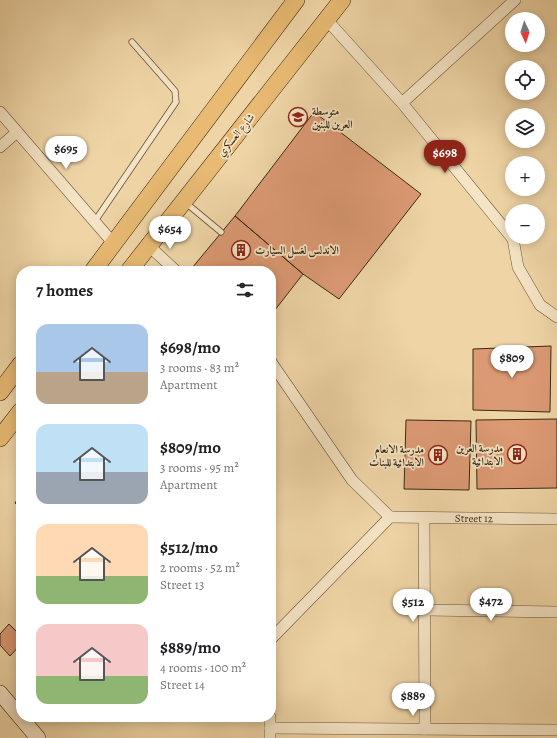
<!DOCTYPE html>
<meta charset="utf-8">
<style>
body{margin:0;font-family:Alegreya,Amiri,serif;background:#f6f6f6;color:#202124;height:100vh;display:flex;flex-direction:column;font-size:15px;white-space:nowrap}
*{box-sizing:border-box;margin:0}
p{font-size:13px;color:#757577}
.icon{flex:none;width:22px;height:22px;fill:none;stroke:currentColor;stroke-width:2;stroke-linecap:round;stroke-linejoin:round}
.map{position:relative;flex:1;overflow:hidden}
.sheet{position:absolute;left:16px;top:266px;width:260px;height:456px;display:flex;flex-direction:column;background:#fff;border-radius:16px;box-shadow:0 2px 10px #0003}
.sheet>*{flex:none}
.needle{width:26px;rotate:176deg}
.buttons{position:absolute;left:505px;top:12px;display:grid;gap:8px}
.buttons a{display:grid;place-items:center;width:40px;height:40px;border-radius:50%;background:#fff;box-shadow:0 2px 10px #0003;font-size:20px}
.price{position:absolute;translate:-50% -34px;padding:0 9px;border-radius:14px;background:#fff;color:#222;font-size:13px;line-height:26px;filter:drop-shadow(0 1px 2px #0008)}
.price::after{content:'';position:absolute;left:50%;top:24px;width:12px;height:9px;margin-left:-6px;background:inherit;clip-path:polygon(0 0,100% 0,50% 100%)}
.price.selected{background:#8f2418;color:#fff}
ul{padding:0;list-style:none}
li{display:flex;align-items:center;gap:12px;height:100px;padding:0 20px}
li span{display:grid;place-items:center;flex:none;width:112px;height:80px;border-radius:12px;color:#555}
li>.icon{margin-inline-start:auto}
span .icon{width:48px;height:48px;fill:#fffc;stroke-width:1}
li b{font-size:17px}
h2{display:flex;justify-content:space-between;align-items:center;height:48px;padding:0 20px;font-size:17px}
.map>svg:first-child{display:block}
.building{fill:#dc9a74;stroke:#392914}
.lines{fill:none;stroke-linecap:round;stroke-linejoin:round}
.lane-casing{stroke:#665438;stroke-width:7}
.street-casing{stroke:#665438;stroke-width:12}
.secondary-casing{stroke:#392914;stroke-width:16}
.primary-casing{stroke:#392914;stroke-width:18}
.lane{stroke:#f5e4c5;stroke-width:5.5}
.street{stroke:#f5e4c5;stroke-width:11}
.secondary{stroke:#f5e4c5;stroke-width:15}
.primary{stroke:#e8ba73;stroke-width:17}
.labels{text-anchor:middle;dominant-baseline:central;stroke-width:3.5;stroke-linejoin:round;paint-order:stroke}
.poi-label{font-size:11px;font-weight:bold;fill:#392914;stroke:#f5e4c5;text-anchor:start}
.street-label{font-size:11px;fill:#392914;stroke:#f5e4c5}
</style>
<div class="map">
<svg width="557" height="738" viewBox="0 0 557 738">
<rect width="100%" height="100%" fill="#efd5a6"/>
<filter id="stains"><feTurbulence type="fractalNoise" baseFrequency=".005" numOctaves="4"/><feColorMatrix values="0 0 0 0 .2 0 0 0 0 .09 0 0 0 0 .02 0 0 0 .5 -.17"/></filter>
<radialGradient id="worn" r=".72"><stop offset=".6" stop-color="#630" stop-opacity="0"/><stop offset="1" stop-color="#630" stop-opacity=".3"/></radialGradient>
<path class="building" d="M314,112L421,194L339,299L303,274L235,216Z
M235,216L303,274L271,315V271H195L192,268Z
M551,346L550,412L473,410V349Z
M557,419V488L477,489L476,420Z
M406,420L471,421L469,490L404,489Z
M21,494V508L15,503Z
M9,624L21,636V644L10,656L0,645V634Z"/>
<g class="lines">
<g class="lane-casing">
<path id="lane" d="M186,203L221,232
M95,221L176,102L175,91L132,42"/>
</g>
<g class="street-casing">
<g id="street">
<path d="M327,20L402,103L513,239L518,267L540,305L557,317"/>
<path d="M402,103L515,0"/>
<path d="M0,112L114,244"/>
<path d="M0,147L17,132"/>
<path d="M149,246L176,271"/>
<path d="M271,362L352,480L390,517"/>
<path id="s1" d="M390,517L557,519"/>
<path d="M424,518L425,729"/>
<path d="M425,610L557,612"/>
<path d="M271,639L390,517"/>
<path d="M270,717V738"/>
<path d="M270,728L557,730"/>
</g>
</g>
<g class="secondary-casing">
<path id="secondary" d="M0,693L38,738"/>
</g>
<g class="primary-casing">
<path id="primary" d="M93,271L296,0
M129,271L342,0
M0,392L21,364
M0,438L21,411"/>
</g>
<use href="#lane" class="lane"/>
<use href="#street" class="street"/>
<use href="#secondary" class="secondary"/>
<use href="#primary" class="primary"/>
</g>
<defs>
<g id="school-ring" transform="scale(1)"><circle r="9.5" fill="#f5e4c5" stroke="#8f2418" stroke-width="1.5"/><path d="M0-5L7-2L0 1L-7-2ZM-4 1L0 2.5L4 1V4Q0 6-4 4Z" fill="#8f2418"/></g>
<g id="building-ring" transform="scale(1)"><circle r="9.5" fill="#f5e4c5" stroke="#8f2418" stroke-width="1.5"/><path d="M-4-6H4V6H1V3H-1V6H-4ZM-2.5-4.3h1.7v1.8h-1.7ZM.8-4.3h1.7v1.8H.8ZM-2.5-1h1.7V.8h-1.7ZM.8-1h1.7V.8H.8Z" fill="#8f2418"/></g>
</defs>
<g fill-rule="evenodd">
<use href="#school-ring" x="298" y="117"/>
<use href="#building-ring" x="241" y="250"/>
<use href="#building-ring" x="517" y="454"/>
<use href="#building-ring" x="438" y="455"/>
</g>
<g class="labels">
<g class="poi-label">
<text x="312" y="111">متوسطة<tspan x="312" dy="13">العرين للبنين</tspan></text>
<text x="255" y="250">الاندلس لغسل السيارت</text>
<text x="503" y="448" text-anchor="end">مدرسة العرين<tspan x="503" dy="13">الابتدائية</tspan></text>
<text x="424" y="449" text-anchor="end">مدرسة الانعام<tspan x="424" dy="13">الابتدائية للبنات</tspan></text>
</g>
<g class="street-label">
<text transform="translate(236 135) rotate(-51)">شارع العسكري</text>
<text stroke="none"><textPath href="#s1" startOffset="84">Street 12</textPath></text>
</g>
</g>
<rect width="100%" height="100%" filter="url(#stains)"/>
<rect width="100%" height="100%" fill="url(#worn)"/>
</svg>
<div class="buttons">
<a><svg class="needle" viewBox="-14 -14 28 28"><path d="M0-13l5 13h-10z" fill="#e53935"/><path d="M0 13l5-13h-10z" fill="#757577"/></svg></a>
<a><svg class="icon" aria-label="locate" viewBox="0 0 24 24"><circle cx="12" cy="12" r="6"/><path d="M12 2v4M12 18v4M2 12h4M18 12h4"/></svg></a>
<a><svg class="icon" aria-label="layers" viewBox="0 0 24 24"><path d="M12 4l9 5-9 5-9-5zM3 14l9 5 9-5"/></svg></a>
<a>+</a>
<a>−</a>
</div>
<b class="price" style="left:66px;top:170px">$695</b>
<b class="price selected" style="left:445px;top:174px">$698</b>
<b class="price" style="left:170px;top:250px">$654</b>
<b class="price" style="left:512px;top:379px">$809</b>
<b class="price" style="left:491px;top:622px">$472</b>
<b class="price" style="left:413px;top:623px">$512</b>
<b class="price" style="left:413px;top:717px">$889</b>
<section class="sheet">
<h2>7 homes<svg class="icon" aria-label="filters" viewBox="0 0 24 24"><path d="M4 7h16M4 17h16"/><circle cx="9" cy="7" r="2"/><circle cx="15" cy="17" r="2"/></svg></h2>
<ul>
<li><span style="background:linear-gradient(#a9c7e8 60%,#b9a48a 0)"><svg class="icon" aria-label="home" viewBox="0 0 24 24"><path d="M3 11l9-7 9 7M6 9v11h12V9"/></svg></span><div><b>$698/mo</b><p>3 rooms · 83 m²</p><p>Apartment</p></div></li>
<li><span style="background:linear-gradient(#bfe0f5 60%,#9aa5b1 0)"><svg class="icon" aria-label="home" viewBox="0 0 24 24"><path d="M3 11l9-7 9 7M6 9v11h12V9"/></svg></span><div><b>$809/mo</b><p>3 rooms · 95 m²</p><p>Apartment</p></div></li>
<li><span style="background:linear-gradient(#ffd9b3 65%,#8fb573 0)"><svg class="icon" aria-label="home" viewBox="0 0 24 24"><path d="M3 11l9-7 9 7M6 9v11h12V9"/></svg></span><div><b>$512/mo</b><p>2 rooms · 52 m²</p><p>Street 13</p></div></li>
<li><span style="background:linear-gradient(#f6c9c9 65%,#8fb573 0)"><svg class="icon" aria-label="home" viewBox="0 0 24 24"><path d="M3 11l9-7 9 7M6 9v11h12V9"/></svg></span><div><b>$889/mo</b><p>4 rooms · 100 m²</p><p>Street 14</p></div></li>
</ul>
</section>
</div>
